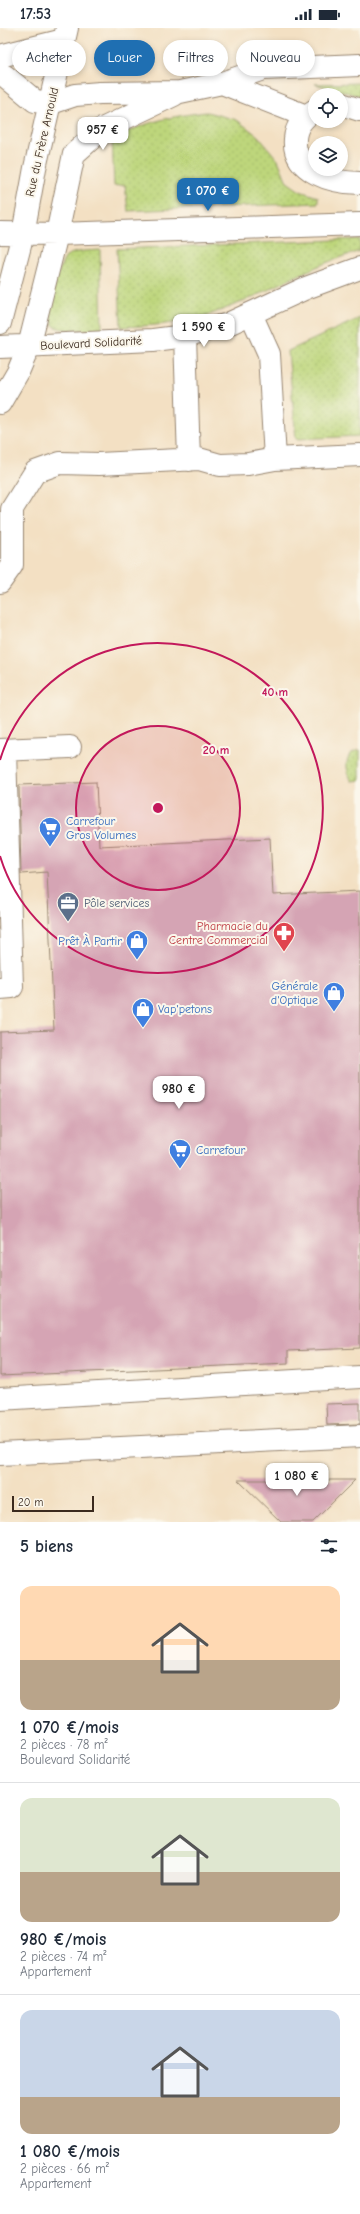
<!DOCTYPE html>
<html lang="fr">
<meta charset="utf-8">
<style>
body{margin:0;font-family:"Comic Neue",sans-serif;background:#f2f2f3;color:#1f2937;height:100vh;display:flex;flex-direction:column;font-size:15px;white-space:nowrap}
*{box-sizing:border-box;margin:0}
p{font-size:13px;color:#747a83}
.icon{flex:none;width:22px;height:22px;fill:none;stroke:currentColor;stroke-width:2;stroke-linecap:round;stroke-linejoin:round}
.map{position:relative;height:1494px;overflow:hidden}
.sheet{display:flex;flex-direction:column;background:#fff;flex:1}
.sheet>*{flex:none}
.top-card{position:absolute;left:12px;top:12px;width:336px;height:36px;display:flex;gap:8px}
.controls{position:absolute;left:308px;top:60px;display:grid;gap:8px}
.controls a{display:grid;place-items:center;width:40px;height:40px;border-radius:50%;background:#fff;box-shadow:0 2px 6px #0003;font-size:20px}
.scale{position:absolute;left:12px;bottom:10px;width:82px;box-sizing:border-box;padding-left:4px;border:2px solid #3b2a1e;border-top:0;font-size:11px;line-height:14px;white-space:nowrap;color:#3b2a1e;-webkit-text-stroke:3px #fbf7ec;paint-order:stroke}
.price{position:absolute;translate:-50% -34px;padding:0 9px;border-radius:8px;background:#fff;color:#222;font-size:13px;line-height:26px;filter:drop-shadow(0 1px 2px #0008)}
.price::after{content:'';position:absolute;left:50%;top:24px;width:12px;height:9px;margin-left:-6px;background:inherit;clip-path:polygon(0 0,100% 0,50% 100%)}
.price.active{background:#1f6fb2;color:#fff}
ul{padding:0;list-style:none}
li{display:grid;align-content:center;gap:8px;height:212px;padding:0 20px}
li+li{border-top:1px solid #e0e1e3}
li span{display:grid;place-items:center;height:124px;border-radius:12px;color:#555}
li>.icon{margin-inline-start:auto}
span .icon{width:72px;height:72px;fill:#fffc;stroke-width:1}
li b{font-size:17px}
h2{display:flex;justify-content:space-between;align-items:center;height:48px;padding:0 20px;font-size:17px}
.chip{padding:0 14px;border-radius:18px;background:#fff;box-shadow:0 2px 6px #0003;font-size:14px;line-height:36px}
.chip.active{background:#1f6fb2;color:#fff}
.status{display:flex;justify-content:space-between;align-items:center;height:28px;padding:0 20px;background:#fff;direction:ltr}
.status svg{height:11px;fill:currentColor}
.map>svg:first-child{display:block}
.grass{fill:url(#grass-dots);stroke:#7c804c}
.building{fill:#d5a4b4}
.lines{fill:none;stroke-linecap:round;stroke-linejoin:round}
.minor-casing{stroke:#978570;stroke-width:24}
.major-casing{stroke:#978570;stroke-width:24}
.minor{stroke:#fff;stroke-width:22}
.major{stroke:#fff;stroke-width:22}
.ring{fill:none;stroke:#c2185b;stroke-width:2}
.labels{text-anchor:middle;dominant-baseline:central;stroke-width:4;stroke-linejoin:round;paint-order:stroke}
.street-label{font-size:12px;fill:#3b2a1e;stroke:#fbf7ec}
.shop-label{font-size:12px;fill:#366cbe;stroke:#fbf7ec;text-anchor:start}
.service-label{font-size:12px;fill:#4e5e75;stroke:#fbf7ec;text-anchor:start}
.health-label{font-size:12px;fill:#be3a42;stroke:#fbf7ec;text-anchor:end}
.centre{fill:#c2185b;stroke:#fbf7ec;stroke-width:2}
.ring-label{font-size:12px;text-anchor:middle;font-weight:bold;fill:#c2185b;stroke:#fbf7ec;stroke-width:4;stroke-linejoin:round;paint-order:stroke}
</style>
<div class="status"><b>17:53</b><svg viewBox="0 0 49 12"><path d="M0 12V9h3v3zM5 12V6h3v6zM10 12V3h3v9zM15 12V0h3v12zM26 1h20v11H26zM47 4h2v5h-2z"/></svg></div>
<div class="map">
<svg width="360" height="1494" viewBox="0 0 360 1494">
<defs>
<pattern id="grass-dots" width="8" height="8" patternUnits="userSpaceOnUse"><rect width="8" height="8" fill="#bdd67b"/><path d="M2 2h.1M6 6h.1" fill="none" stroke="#a3b86a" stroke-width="1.8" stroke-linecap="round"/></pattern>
</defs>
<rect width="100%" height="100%" fill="#fbf7ec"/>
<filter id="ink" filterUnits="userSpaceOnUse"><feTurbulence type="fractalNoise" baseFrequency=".025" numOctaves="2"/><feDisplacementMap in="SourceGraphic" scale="8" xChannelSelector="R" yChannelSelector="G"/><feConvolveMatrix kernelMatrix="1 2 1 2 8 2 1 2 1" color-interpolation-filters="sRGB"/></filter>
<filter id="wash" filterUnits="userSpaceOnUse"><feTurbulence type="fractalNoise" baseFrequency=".012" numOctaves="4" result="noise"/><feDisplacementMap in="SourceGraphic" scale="16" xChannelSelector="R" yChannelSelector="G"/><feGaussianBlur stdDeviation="0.9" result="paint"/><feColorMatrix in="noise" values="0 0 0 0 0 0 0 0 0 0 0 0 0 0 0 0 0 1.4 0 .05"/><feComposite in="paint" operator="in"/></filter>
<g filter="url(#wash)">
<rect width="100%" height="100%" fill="#f3e0c3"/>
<path class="grass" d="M360,55V68L315,56Z
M207,84L237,92L258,108L278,132L287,154L300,163L318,169V175L128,183L125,157L114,158L112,111C145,94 171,88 207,84Z
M360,211V223C306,238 259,271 205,288C178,296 149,298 121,299L117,221Z
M100,222L102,301C91,301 62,304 54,298C44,290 58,236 67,228C75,222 90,223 100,222Z
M360,290V408L296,411L288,323Z
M360,722V752L352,753C345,742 343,724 360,722Z"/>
<g id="blocks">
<path class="building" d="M96,754L99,818L270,810L273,867L360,863V1320L288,1323V1335L0,1348V1004L54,1002L47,844L21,846L19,757Z
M360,1375V1396L327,1397L326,1376Z
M238,1452H355L313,1494H281Z"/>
</g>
</g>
<g filter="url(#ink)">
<use href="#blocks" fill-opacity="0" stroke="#978570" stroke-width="1"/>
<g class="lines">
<g class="minor-casing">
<path id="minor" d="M0,28L64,12
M0,47L5,48L35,73L51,75L75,67L100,65L180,64L222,55L263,41L360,37
M222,55L306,88
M341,76L360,82
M315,82C304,89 296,97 295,111C292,144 333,155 360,155
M23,206L35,140L67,0
M57,206L74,126L102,101L174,67
M251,286L269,326L275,431
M185,308L189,432
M0,375L18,344L29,318
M0,554L12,537V481L35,444L60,435L99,436L199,431L220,437L248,436L275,431L360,427
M0,722L70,719
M0,960L12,959L5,722
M0,1371L360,1349
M0,1426L360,1408"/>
</g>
<g class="major-casing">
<path id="major" d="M0,205L57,206L360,196
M0,295L23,206
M29,318L57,206
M0,319L153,312L185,308L228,296L306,260L360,240"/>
</g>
<use href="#minor" class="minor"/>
<use href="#major" class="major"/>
</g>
</g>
<circle cx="158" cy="780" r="82" fill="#c2185b" fill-opacity=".12"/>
<g class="ring">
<circle cx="158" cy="780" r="82"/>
<path d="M0 732A165 165 0 1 1 0 828"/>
</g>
<defs>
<g id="supermarket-pin" transform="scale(1.15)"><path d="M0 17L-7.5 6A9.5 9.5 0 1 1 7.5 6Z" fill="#3f7fe0" stroke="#fbf7ec"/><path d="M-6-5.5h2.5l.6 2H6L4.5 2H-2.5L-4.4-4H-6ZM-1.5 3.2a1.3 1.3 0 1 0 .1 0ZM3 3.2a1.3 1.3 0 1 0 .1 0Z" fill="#fff"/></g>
<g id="office-pin" transform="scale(1.15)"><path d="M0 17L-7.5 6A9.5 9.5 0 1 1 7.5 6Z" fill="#5c6f8a" stroke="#fbf7ec"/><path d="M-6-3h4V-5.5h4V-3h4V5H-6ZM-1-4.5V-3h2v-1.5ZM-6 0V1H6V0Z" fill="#fff"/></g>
<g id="pharmacy-pin" transform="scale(1.15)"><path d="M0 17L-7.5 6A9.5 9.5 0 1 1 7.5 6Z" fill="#e0444e" stroke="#fbf7ec"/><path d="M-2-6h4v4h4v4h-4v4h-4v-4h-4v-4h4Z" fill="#fff"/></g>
<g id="shop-pin" transform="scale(1.15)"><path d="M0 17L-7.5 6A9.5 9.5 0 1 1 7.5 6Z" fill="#3f7fe0" stroke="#fbf7ec"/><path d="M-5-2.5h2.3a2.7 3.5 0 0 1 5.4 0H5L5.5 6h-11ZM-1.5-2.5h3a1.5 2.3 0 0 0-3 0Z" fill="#fff"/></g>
</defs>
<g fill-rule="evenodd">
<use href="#supermarket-pin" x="50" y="800"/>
<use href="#office-pin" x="68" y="875"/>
<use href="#pharmacy-pin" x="284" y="905"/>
<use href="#shop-pin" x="137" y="913"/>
<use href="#shop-pin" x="334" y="965"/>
<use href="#shop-pin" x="143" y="981"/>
<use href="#supermarket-pin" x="180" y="1122"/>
</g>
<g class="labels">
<g class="street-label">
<text transform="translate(42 114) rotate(-77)">Rue du Frère Arnould</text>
<text transform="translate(91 315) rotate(-3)">Boulevard Solidarité</text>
</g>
<g class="shop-label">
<text x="66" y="793">Carrefour<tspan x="66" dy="14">Gros Volumes</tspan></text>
<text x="122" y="913" text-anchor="end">Prêt À Partir</text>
<text x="318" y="958" text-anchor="end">Générale<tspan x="318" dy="14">d'Optique</tspan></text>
<text x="158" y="981">Vap'petons</text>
<text x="196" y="1122">Carrefour</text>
</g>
<g class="service-label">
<text x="84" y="875">Pôle services</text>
</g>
<g class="health-label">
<text x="268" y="898">Pharmacie du<tspan x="268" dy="14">Centre Commercial</tspan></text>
</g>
</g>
<circle cx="158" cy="780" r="6" class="centre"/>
<g class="ring-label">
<text x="275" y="668">40 m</text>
<text x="216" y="726">20 m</text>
</g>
</svg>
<div class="controls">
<a><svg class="icon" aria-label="locate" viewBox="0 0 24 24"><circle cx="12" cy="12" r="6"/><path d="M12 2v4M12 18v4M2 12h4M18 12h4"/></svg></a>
<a><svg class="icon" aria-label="layers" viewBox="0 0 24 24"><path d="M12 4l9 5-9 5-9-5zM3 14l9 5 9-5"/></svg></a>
</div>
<div class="scale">20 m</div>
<b class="price" style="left:103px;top:123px">957 €</b>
<b class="price active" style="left:208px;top:184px">1 070 €</b>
<b class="price" style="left:204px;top:320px">1 590 €</b>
<b class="price" style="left:179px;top:1082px">980 €</b>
<b class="price" style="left:297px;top:1469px">1 080 €</b>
<div class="top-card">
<a class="chip">Acheter</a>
<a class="chip active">Louer</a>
<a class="chip">Filtres</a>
<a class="chip">Nouveau</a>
</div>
</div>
<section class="sheet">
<h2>5 biens<svg class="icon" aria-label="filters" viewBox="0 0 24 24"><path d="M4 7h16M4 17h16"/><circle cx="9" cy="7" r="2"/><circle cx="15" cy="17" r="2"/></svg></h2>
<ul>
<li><span style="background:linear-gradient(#ffd9b3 60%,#b9a48a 0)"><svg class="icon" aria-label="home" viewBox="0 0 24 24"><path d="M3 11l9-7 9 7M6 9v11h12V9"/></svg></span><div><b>1 070 €/mois</b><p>2 pièces · 78 m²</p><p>Boulevard Solidarité</p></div></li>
<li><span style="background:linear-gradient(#dfe7d0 60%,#b9a48a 0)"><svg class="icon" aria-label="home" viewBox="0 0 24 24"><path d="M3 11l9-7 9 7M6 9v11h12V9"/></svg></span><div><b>980 €/mois</b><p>2 pièces · 74 m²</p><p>Appartement</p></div></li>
<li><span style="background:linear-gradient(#c9d6e8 70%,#b9a48a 0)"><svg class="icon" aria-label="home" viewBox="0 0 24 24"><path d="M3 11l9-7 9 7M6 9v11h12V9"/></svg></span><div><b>1 080 €/mois</b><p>2 pièces · 66 m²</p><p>Appartement</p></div></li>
</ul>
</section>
